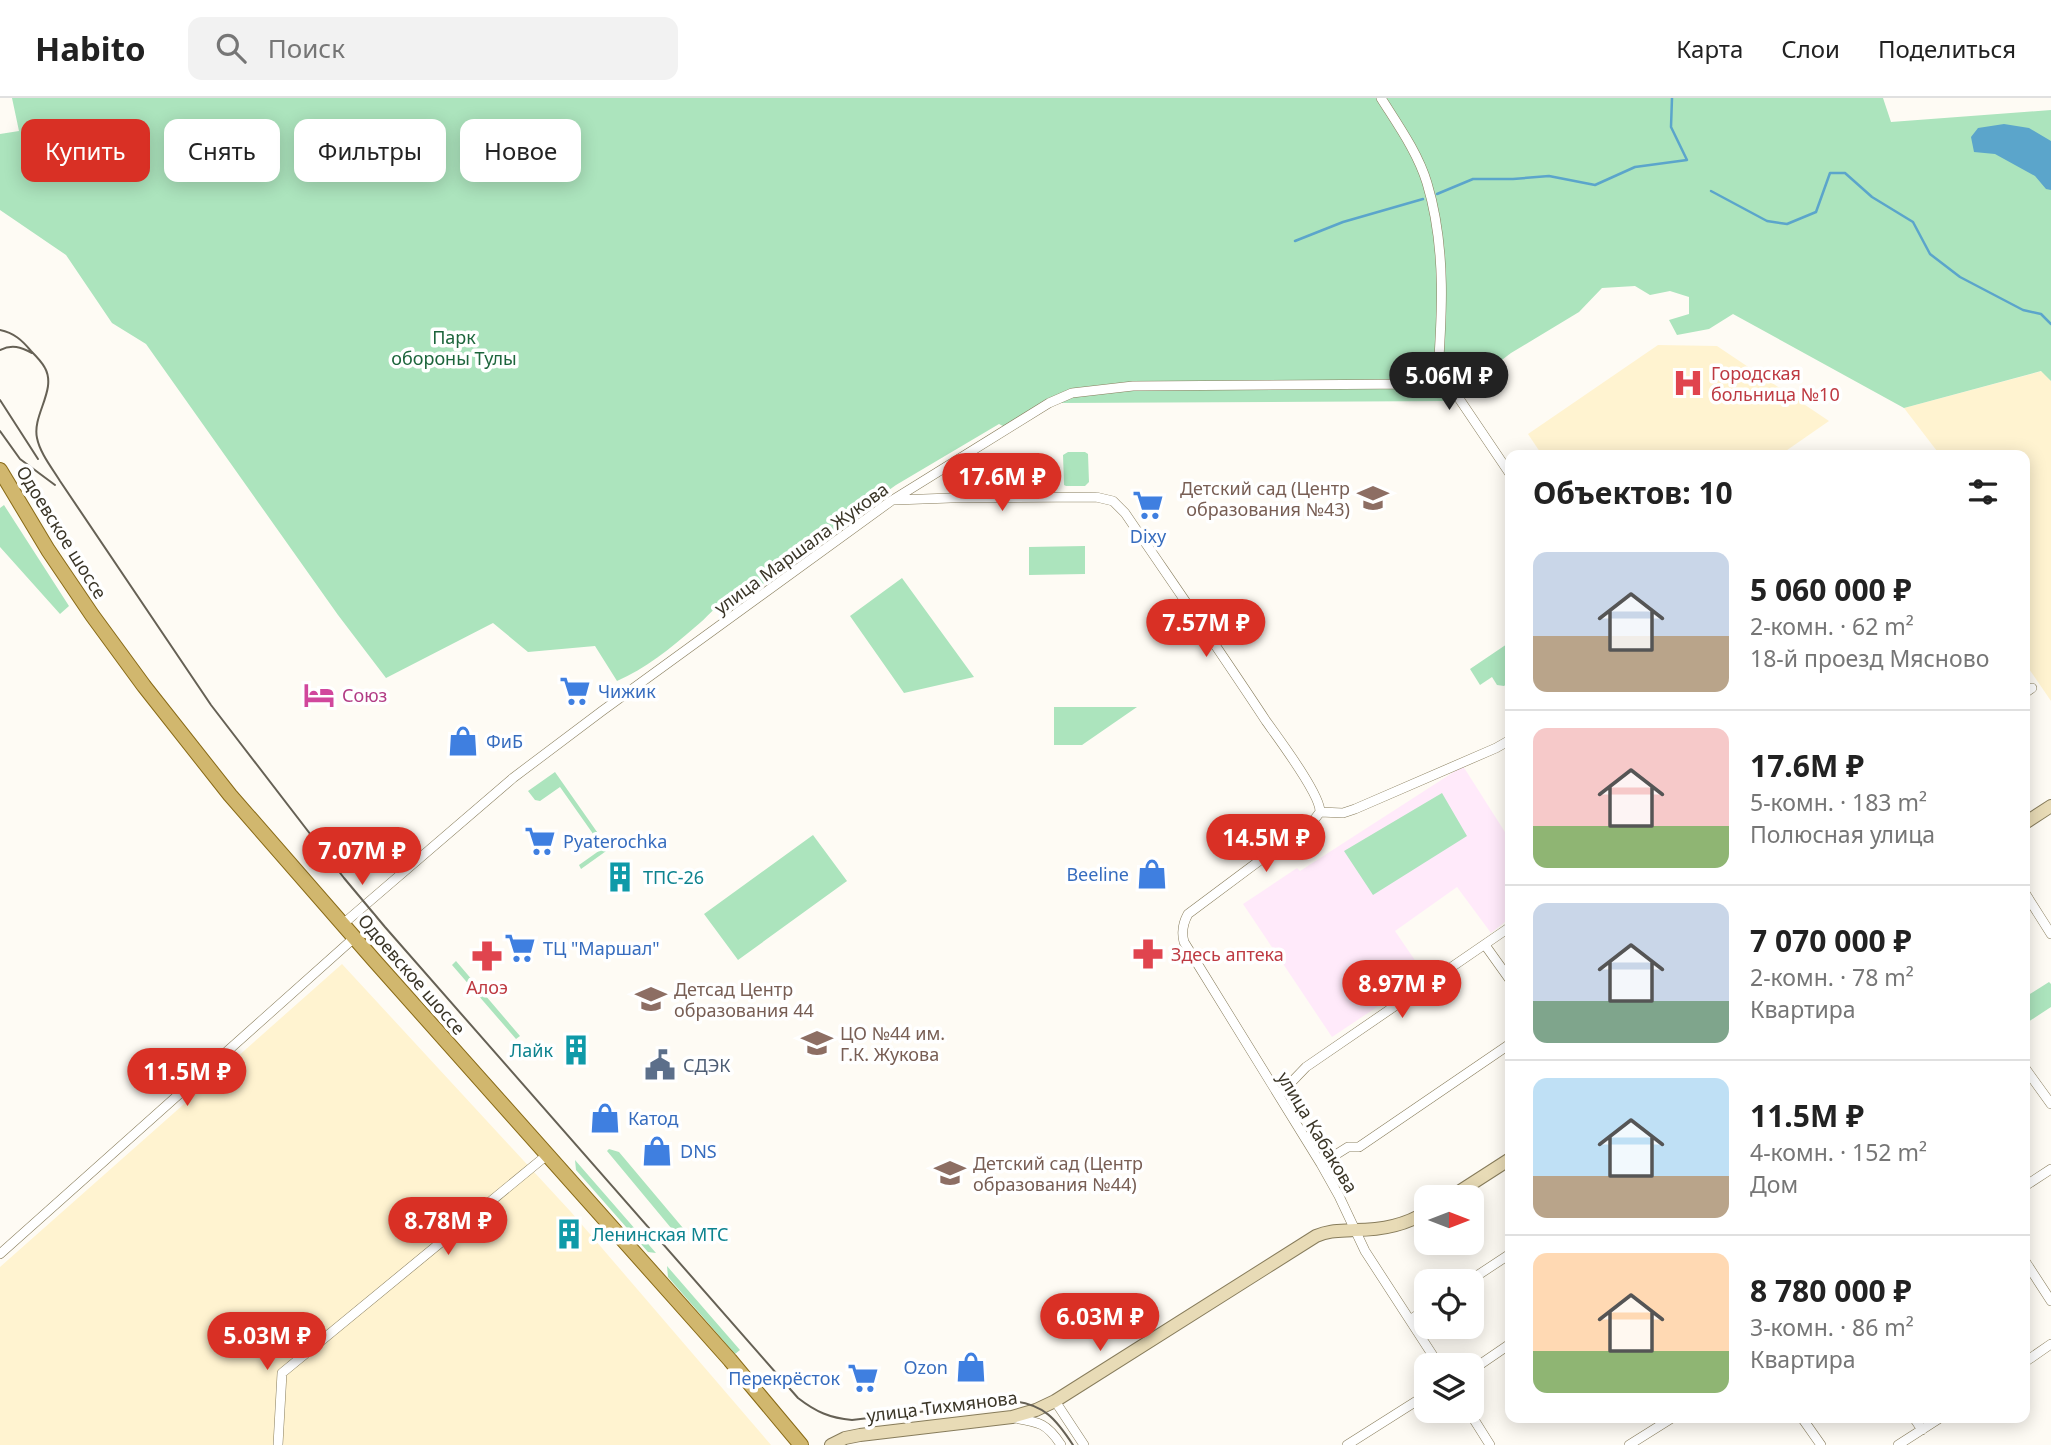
<!DOCTYPE html>
<html lang="ru">
<meta charset="utf-8">
<style>
body{margin:0;font-family:"Noto Sans",sans-serif;background:#f2f2f2;color:#222;height:100vh;display:flex;flex-direction:column;font-size:26px;white-space:nowrap}
*{box-sizing:border-box;margin:0}
p{font-size:23px;color:#767676}
.icon{flex:none;width:38px;height:38px;fill:none;stroke:currentColor;stroke-width:2;stroke-linecap:round;stroke-linejoin:round}
.map{position:relative;flex:1;overflow:hidden}
.sheet{position:absolute;left:1505px;top:352px;width:525px;height:973px;display:flex;flex-direction:column;background:#fff;border-radius:14px;box-shadow:0 4px 18px #0003}
.sheet>*{flex:none}
.hud{position:absolute;left:21px;top:21px;width:665px;height:63px;display:flex;gap:14px}
.needle{width:46px;rotate:90deg}
.fabs{position:absolute;left:1414px;top:1087px;display:grid;gap:14px}
.fabs a{display:grid;place-items:center;width:70px;height:70px;border-radius:14px;background:#fff;box-shadow:0 4px 18px #0003;font-size:35px}
.price{position:absolute;translate:-50% -60px;padding:0 16px;border-radius:24px;background:#d93025;color:#fff;font-size:23px;line-height:46px;filter:drop-shadow(0 2px 4px #0008)}
.price::after{content:'';position:absolute;left:50%;top:42px;width:21px;height:16px;margin-left:-10px;background:inherit;clip-path:polygon(0 0,100% 0,50% 100%)}
.price.current{background:#222;color:#fff}
ul{padding:0;list-style:none}
li{display:flex;align-items:center;gap:21px;height:175px;padding:0 28px}
li+li{border-top:2px solid #e0e0e0}
li span{display:grid;place-items:center;flex:none;width:196px;height:140px;border-radius:14px;color:#555}
li>.icon{margin-inline-start:auto}
span .icon{width:84px;height:84px;fill:#fffc;stroke-width:1}
li b{font-size:30px}
h2{display:flex;justify-content:space-between;align-items:center;height:84px;padding:0 28px;font-size:30px}
.chip{padding:0 24px;border-radius:14px;background:#fff;box-shadow:0 4px 18px #0003;font-size:24px;line-height:63px}
.chip.current{background:#d93025;color:#fff}
header{display:flex;align-items:center;gap:42px;box-sizing:border-box;height:98px;padding:0 35px;background:#fff;border-bottom:2px solid #e0e0e0}
header strong{font-size:33px}
nav{display:flex;gap:38px;margin-inline-start:auto;font-size:24px}
.search{width:490px;height:63px;background:#f2f2f2;display:flex;align-items:center;gap:18px;box-sizing:border-box;padding:0 24px;border-radius:14px;color:#767676;font-size:26px}
.map>svg:first-child{display:block}
.built{fill:#fff3d0}
.education{fill:#ffeafa}
.green{fill:#ace4bd}
.water{fill:#5ba5cb}
.lines{fill:none;stroke-linecap:round;stroke-linejoin:round}
.stream{stroke:#5ba5cb;stroke-width:2.5}
.street-casing{stroke:#877c5b;stroke-width:10}
.secondary-casing{stroke:#877c5b;stroke-width:14}
.primary-casing{stroke:#896a16;stroke-width:16}
.street{stroke:#fff;stroke-width:9}
.secondary{stroke:#e8dbb6;stroke-width:12}
.primary{stroke:#d1b76e;stroke-width:14}
.tram{stroke:#666155;stroke-width:2}
.labels{text-anchor:middle;dominant-baseline:central;stroke-width:7;stroke-linejoin:round;paint-order:stroke}
.park-label{font-size:18px;fill:#1d653c;stroke:#fff}
.health-label{font-size:18px;fill:#be3a42;stroke:#fff;text-anchor:start}
.education-label{font-size:18px;fill:#785e54;stroke:#fff;text-anchor:start}
.street-label{font-size:18px;fill:#3a3527;stroke:#fff}
.shop-label{font-size:18px;fill:#366cbe;stroke:#fff;text-anchor:start}
.hotel-label{font-size:18px;fill:#b23c85;stroke:#fff;text-anchor:start}
.culture-label{font-size:18px;fill:#0d838f;stroke:#fff;text-anchor:start}
.service-label{font-size:18px;fill:#4e5e75;stroke:#fff;text-anchor:start}
</style>
<header>
<strong>Habito</strong>
<div class="search"><svg class="icon" aria-label="search" viewBox="0 0 24 24"><circle cx="10" cy="10" r="6"/><path d="M15 15l6 6"/></svg>Поиск</div>
<nav><a>Карта</a><a>Слои</a><a>Поделиться</a></nav>
</header>
<div class="map">
<svg width="2051" height="1347" viewBox="0 0 2051 1347">
<rect width="100%" height="100%" fill="#fefbf4"/>
<path class="built" d="M1658,247L1717,248L1829,323L1780,357H1542L1528,336Z
M2042,273L2051,283V603L2025,565V357H1940L1904,310Z
M342,866L571,1114L771,1347H0V1169Z"/>
<path class="education" d="M1463,668L1510,742V820L1491,835L1457,789L1395,833L1425,877L1332,939L1243,806L1297,770L1300,773Z"/>
<path class="green" d="M12,0H1883L1891,24L2051,12V283L2041,273L1904,310L1733,216L1709,231L1677,237L1669,222L1689,216V199L1670,193L1650,197L1635,188L1602,190L1579,214L1511,255L1448,303L1057,305L1011,332L999,326L896,387L776,473L758,491L741,501L731,498C717,506 707,520 694,530C671,550 645,571 617,583L595,548L528,554L493,525L386,580L338,517L146,246L112,225L66,157L0,112V36L19,33Z
M1068,354H1085L1088,356L1089,384L1085,388H1066L1064,387L1063,357Z
M4,407L69,508L60,516L0,449V410Z
M1085,448V476L1029,477V449Z
M902,480L974,579L904,595L850,518Z
M1510,544V583L1504,588L1497,587L1492,579L1480,587L1470,571Z
M1054,609H1137L1082,647H1054Z
M555,674L609,751L581,771L579,767L603,750L560,689L540,703L535,702L528,693Z
M1442,695L1467,738L1373,797L1344,753Z
M813,737L847,783L738,862L704,816Z
M456,863L520,938L516,941L452,867Z
M2049,884L2051,886V909L2025,926V899Z
M609,1051L619,1054L688,1136L681,1142L607,1053Z
M575,1062L656,1155L648,1154L576,1072Z
M667,1168L740,1252L735,1256L668,1179Z"/>
<path class="water" d="M2004,26L2029,30L2051,43V92L2046,91L2035,78L1995,56L1974,54L1971,39L1978,30Z"/>
<g class="lines">
<path class="stream" d="M1711,93L1767,123L1787,126L1816,114L1830,75H1845L1872,99L1913,124L1930,156L1960,179L2023,212L2041,216L2051,226
M1437,96L1473,81H1513L1549,78L1595,87L1635,69L1687,62L1671,29L1672,0
M1295,143L1343,124L1423,101"/>
<g class="street-casing">
<path id="street" d="M1381,0C1398,27 1418,55 1427,85C1447,151 1442,221 1437,289
M895,402L951,400L1096,399L1113,403L1125,415C1172,484 1220,553 1266,623C1278,640 1321,697 1320,714
M2025,595L2032,590
M1320,714L1314,722L1188,816C1183,825 1181,833 1184,844L1321,1066L1339,1098L1365,1153L1439,1267
M1320,714L1343,715L1355,711L1496,650L1510,642
M2025,795L2051,836
M343,826L513,680L602,613L891,403L1049,305L1072,295L1133,288L1416,286L1437,289L1458,299L1510,376
M1485,847L1510,882
M2025,970L2051,1006
M1279,997L1306,969L1510,829
M1321,1066L1348,1049H1359L1510,946
M2025,1088L2051,1071
M0,1156L354,840
M2025,1163L2051,1203
M1469,1183L1510,1156
M1410,1222L1426,1211
M2025,1264L2051,1246
M1472,1272L1510,1246
M1055,1303L1084,1347
M1468,1312L1490,1347
M1014,1320C1039,1324 1047,1325 1061,1347
M1802,1320L1821,1347
M1914,1320L1922,1332
M278,1347L282,1275L547,1057
M1347,1347L1426,1297
M1629,1347L1672,1320
M1898,1347L1940,1320"/>
</g>
<g class="secondary-casing">
<path id="secondary" d="M2025,725L2051,708
M1451,1099L1510,1061
M831,1347L845,1340L860,1337L1012,1319L1036,1312L1055,1303L1316,1138C1330,1132 1340,1133 1355,1132C1379,1132 1406,1127 1426,1114"/>
</g>
<g class="primary-casing">
<path id="primary" d="M0,372L48,452L92,517L144,588L230,697L373,861L730,1262L801,1347"/>
</g>
<use href="#street" class="street"/>
<use href="#secondary" class="secondary"/>
<use href="#primary" class="primary"/>
<path class="tram" d="M0,232C14,235 22,242 31,253C36,258 42,264 45,270C57,292 32,317 37,340C40,355 52,370 60,383L211,607L344,780L385,829L798,1300C816,1314 830,1320 852,1322L1011,1303C1044,1306 1056,1321 1073,1347
M0,252C12,246 21,249 32,255
M0,302L38,361
M0,333L20,361L55,387"/>
</g>
<defs>
<g id="hospital-bare" transform="scale(2.415)"><path d="M-5-5h3v3.5h4V-5h3V5h-3V1.5h-4V5h-3Z" fill="#e0444e" stroke="#fff" stroke-width="2.5" paint-order="stroke"/></g>
<g id="school-bare" transform="scale(2.415)"><path d="M0-5L7-2L0 1L-7-2ZM-4 1L0 2.5L4 1V4Q0 6-4 4Z" fill="#8d6e63" stroke="#fff" stroke-width="2.5" paint-order="stroke"/></g>
<g id="supermarket-bare" transform="scale(2.415)"><path d="M-6-5.5h2.5l.6 2H6L4.5 2H-2.5L-4.4-4H-6ZM-1.5 3.2a1.3 1.3 0 1 0 .1 0ZM3 3.2a1.3 1.3 0 1 0 .1 0Z" fill="#3f7fe0" stroke="#fff" stroke-width="2.5" paint-order="stroke"/></g>
<g id="hotel-bare" transform="scale(2.415)"><path d="M-6-4.5h1.5V1H6V5H4.5V3h-9V5H-6ZM-4 0a1.8 1.8 0 1 1 3.6 0ZM.5 0V-2.5h3Q6-2.5 6 0Z" fill="#d1479c" stroke="#fff" stroke-width="2.5" paint-order="stroke"/></g>
<g id="shop-bare" transform="scale(2.415)"><path d="M-5-2.5h2.3a2.7 3.5 0 0 1 5.4 0H5L5.5 6h-11ZM-1.5-2.5h3a1.5 2.3 0 0 0-3 0Z" fill="#3f7fe0" stroke="#fff" stroke-width="2.5" paint-order="stroke"/></g>
<g id="building-bare" transform="scale(2.415)"><path d="M-4-6H4V6H1V3H-1V6H-4ZM-2.5-4.3h1.7v1.8h-1.7ZM.8-4.3h1.7v1.8H.8ZM-2.5-1h1.7V.8h-1.7ZM.8-1h1.7V.8H.8Z" fill="#0f9aa8" stroke="#fff" stroke-width="2.5" paint-order="stroke"/></g>
<g id="pharmacy-bare" transform="scale(2.415)"><path d="M-2-6h4v4h4v4h-4v4h-4v-4h-4v-4h4Z" fill="#e0444e" stroke="#fff" stroke-width="2.5" paint-order="stroke"/></g>
<g id="civic-bare" transform="scale(2.415)"><path d="M-.6-6.5H3V-4.5H.6V-3L4-1V1h2V6H-6V1h2V-1L-.6-3ZM-1.2 2.5V6h2.4V2.5Z" fill="#5c6f8a" stroke="#fff" stroke-width="2.5" paint-order="stroke"/></g>
</defs>
<g fill-rule="evenodd">
<use href="#hospital-bare" x="1688" y="285"/>
<use href="#school-bare" x="1373" y="400"/>
<use href="#supermarket-bare" x="1148" y="407"/>
<use href="#supermarket-bare" x="575" y="593"/>
<use href="#hotel-bare" x="319" y="597"/>
<use href="#shop-bare" x="463" y="643"/>
<use href="#supermarket-bare" x="540" y="743"/>
<use href="#shop-bare" x="1152" y="776"/>
<use href="#building-bare" x="620" y="779"/>
<use href="#supermarket-bare" x="520" y="850"/>
<use href="#pharmacy-bare" x="1148" y="856"/>
<use href="#pharmacy-bare" x="487" y="858"/>
<use href="#school-bare" x="651" y="901"/>
<use href="#school-bare" x="817" y="945"/>
<use href="#building-bare" x="576" y="952"/>
<use href="#civic-bare" x="660" y="967"/>
<use href="#shop-bare" x="605" y="1020"/>
<use href="#shop-bare" x="657" y="1053"/>
<use href="#school-bare" x="950" y="1075"/>
<use href="#building-bare" x="569" y="1136"/>
<use href="#shop-bare" x="971" y="1269"/>
<use href="#supermarket-bare" x="863" y="1280"/>
</g>
<g class="labels">
<g class="park-label">
<text x="454" y="239">Парк<tspan x="454" dy="21">обороны Тулы</tspan></text>
</g>
<g class="health-label">
<text x="1711" y="275">Городская<tspan x="1711" dy="21">больница №10</tspan></text>
<text x="1171" y="856">Здесь аптека</text>
<text x="487" y="889" text-anchor="middle">Алоэ</text>
</g>
<g class="education-label">
<text x="1350" y="390" text-anchor="end">Детский сад (Центр<tspan x="1350" dy="21">образования №43)</tspan></text>
<text x="674" y="891">Детсад Центр<tspan x="674" dy="21">образования 44</tspan></text>
<text x="840" y="935">ЦО №44 им.<tspan x="840" dy="21">Г.К. Жукова</tspan></text>
<text x="973" y="1065">Детский сад (Центр<tspan x="973" dy="21">образования №44)</tspan></text>
</g>
<g class="street-label">
<text transform="translate(62 434) rotate(58)">Одоевское шоссе</text>
<text transform="translate(801 450) rotate(-36)">улица Маршала Жукова</text>
<text transform="translate(412 876) rotate(49)">Одоевское шоссе</text>
<text transform="translate(1318 1034) rotate(59)">улица Кабакова</text>
<text transform="translate(942 1308) rotate(-7)">улица Тихмянова</text>
</g>
<g class="shop-label">
<text x="1148" y="438" text-anchor="middle">Dixy</text>
<text x="598" y="593">Чижик</text>
<text x="486" y="643">ФиБ</text>
<text x="563" y="743">Pyaterochka</text>
<text x="1129" y="776" text-anchor="end">Beeline</text>
<text x="543" y="850">ТЦ "Маршал"</text>
<text x="628" y="1020">Катод</text>
<text x="680" y="1053">DNS</text>
<text x="948" y="1269" text-anchor="end">Ozon</text>
<text x="840" y="1280" text-anchor="end">Перекрёсток</text>
</g>
<g class="hotel-label">
<text x="342" y="597">Союз</text>
</g>
<g class="culture-label">
<text x="643" y="779">ТПС-26</text>
<text x="553" y="952" text-anchor="end">Лайк</text>
<text x="592" y="1136">Ленинская МТС</text>
</g>
<g class="service-label">
<text x="683" y="967">СДЭК</text>
</g>
</g>
</svg>
<div class="fabs">
<a><svg class="needle" viewBox="-14 -14 28 28"><path d="M0-13l5 13h-10z" fill="#e53935"/><path d="M0 13l5-13h-10z" fill="#767676"/></svg></a>
<a><svg class="icon" aria-label="locate" viewBox="0 0 24 24"><circle cx="12" cy="12" r="6"/><path d="M12 2v4M12 18v4M2 12h4M18 12h4"/></svg></a>
<a><svg class="icon" aria-label="layers" viewBox="0 0 24 24"><path d="M12 4l9 5-9 5-9-5zM3 14l9 5 9-5"/></svg></a>
</div>
<b class="price current" style="left:1449px;top:314px">5.06M ₽</b>
<b class="price" style="left:1002px;top:415px">17.6M ₽</b>
<b class="price" style="left:1206px;top:561px">7.57M ₽</b>
<b class="price" style="left:1266px;top:776px">14.5M ₽</b>
<b class="price" style="left:362px;top:789px">7.07M ₽</b>
<b class="price" style="left:1402px;top:922px">8.97M ₽</b>
<b class="price" style="left:187px;top:1010px">11.5M ₽</b>
<b class="price" style="left:448px;top:1159px">8.78M ₽</b>
<b class="price" style="left:1100px;top:1255px">6.03M ₽</b>
<b class="price" style="left:267px;top:1274px">5.03M ₽</b>
<div class="hud">
<a class="chip current">Купить</a>
<a class="chip">Снять</a>
<a class="chip">Фильтры</a>
<a class="chip">Новое</a>
</div>
<section class="sheet">
<h2>Объектов: 10<svg class="icon" aria-label="filters" viewBox="0 0 24 24"><path d="M4 7h16M4 17h16"/><circle cx="9" cy="7" r="2"/><circle cx="15" cy="17" r="2"/></svg></h2>
<ul>
<li><span style="background:linear-gradient(#c9d6e8 60%,#b9a48a 0)"><svg class="icon" aria-label="home" viewBox="0 0 24 24"><path d="M3 11l9-7 9 7M6 9v11h12V9"/></svg></span><div><b>5 060 000 ₽</b><p>2-комн. · 62 m²</p><p>18-й проезд Мясново</p></div></li>
<li><span style="background:linear-gradient(#f6c9c9 70%,#8fb573 0)"><svg class="icon" aria-label="home" viewBox="0 0 24 24"><path d="M3 11l9-7 9 7M6 9v11h12V9"/></svg></span><div><b>17.6M ₽</b><p>5-комн. · 183 m²</p><p>Полюсная улица</p></div></li>
<li><span style="background:linear-gradient(#c9d6e8 70%,#7fa58c 0)"><svg class="icon" aria-label="home" viewBox="0 0 24 24"><path d="M3 11l9-7 9 7M6 9v11h12V9"/></svg></span><div><b>7 070 000 ₽</b><p>2-комн. · 78 m²</p><p>Квартира</p></div></li>
<li><span style="background:linear-gradient(#bfe0f5 70%,#b9a48a 0)"><svg class="icon" aria-label="home" viewBox="0 0 24 24"><path d="M3 11l9-7 9 7M6 9v11h12V9"/></svg></span><div><b>11.5M ₽</b><p>4-комн. · 152 m²</p><p>Дом</p></div></li>
<li><span style="background:linear-gradient(#ffd9b3 70%,#8fb573 0)"><svg class="icon" aria-label="home" viewBox="0 0 24 24"><path d="M3 11l9-7 9 7M6 9v11h12V9"/></svg></span><div><b>8 780 000 ₽</b><p>3-комн. · 86 m²</p><p>Квартира</p></div></li>
</ul>
</section>
</div>
